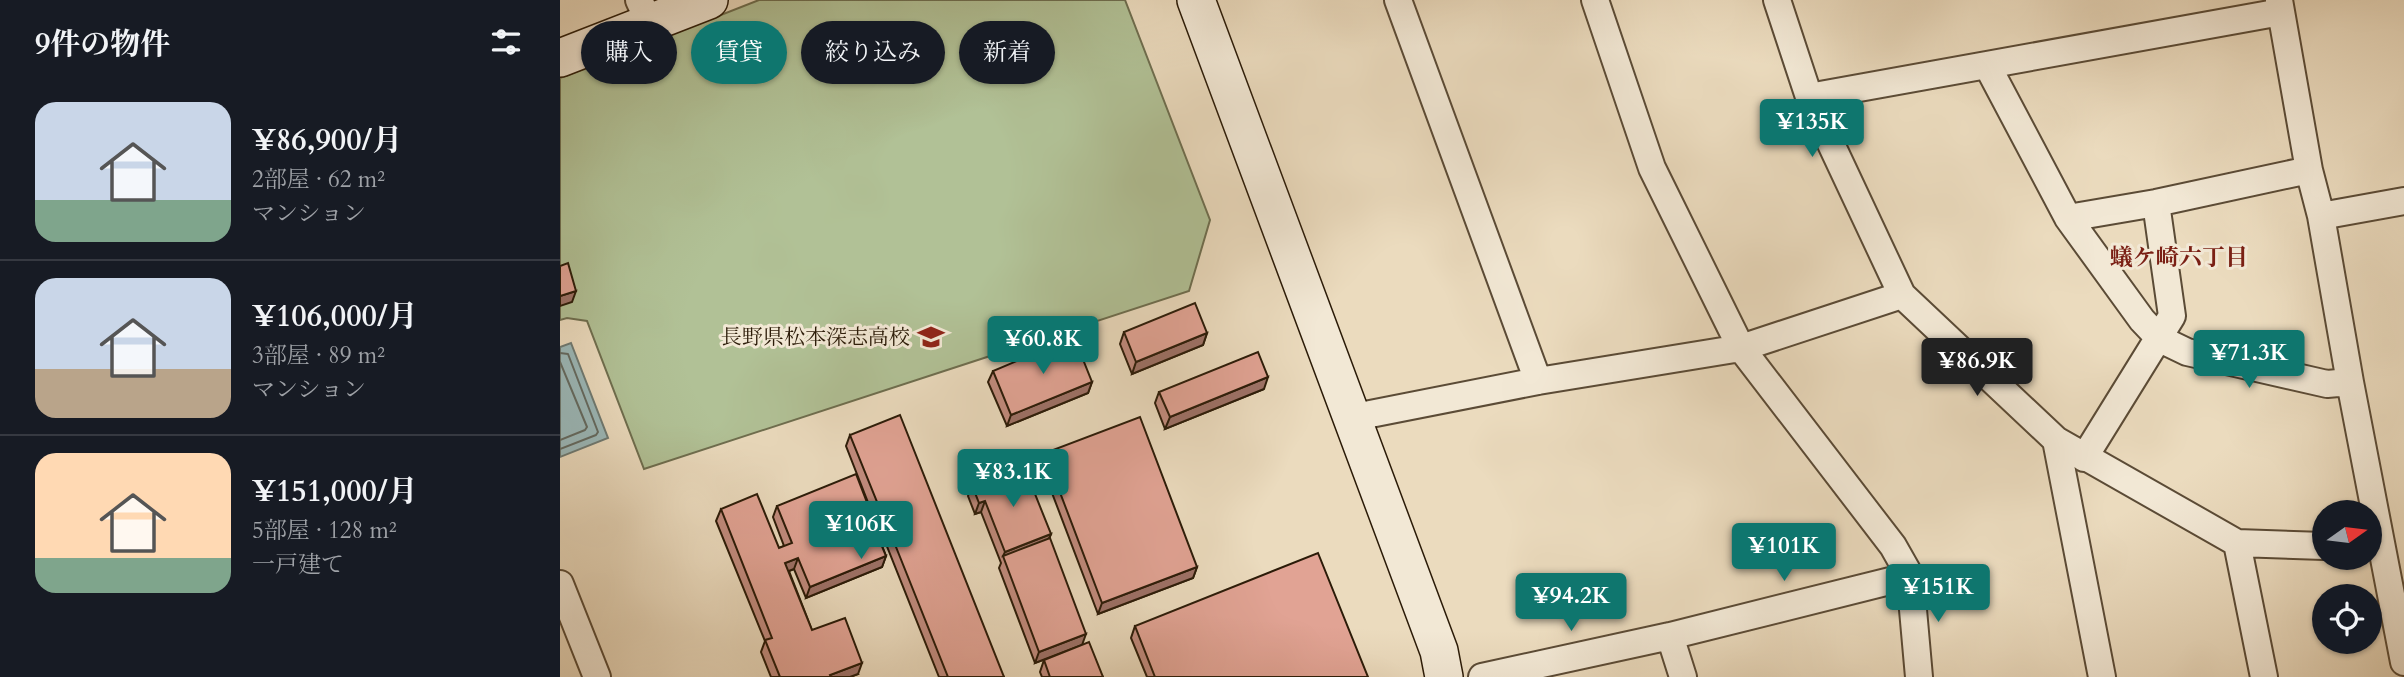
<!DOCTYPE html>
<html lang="ja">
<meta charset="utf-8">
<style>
body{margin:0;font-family:Cardo,"Noto Serif JP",serif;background:#242831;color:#f1f3f6;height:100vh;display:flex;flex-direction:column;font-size:26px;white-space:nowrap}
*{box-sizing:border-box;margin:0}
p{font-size:23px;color:#9ea1a6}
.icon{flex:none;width:38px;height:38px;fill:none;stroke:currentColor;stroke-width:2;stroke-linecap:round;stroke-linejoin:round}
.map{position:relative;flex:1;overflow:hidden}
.drawer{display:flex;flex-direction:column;background:#171b24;width:560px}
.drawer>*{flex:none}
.banner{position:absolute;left:21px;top:21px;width:665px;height:63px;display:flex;gap:14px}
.needle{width:46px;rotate:76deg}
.controls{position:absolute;left:1752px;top:500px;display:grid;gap:14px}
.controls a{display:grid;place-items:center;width:70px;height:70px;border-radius:50%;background:#171b24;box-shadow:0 2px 5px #0004;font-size:35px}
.price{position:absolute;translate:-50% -60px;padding:0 16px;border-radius:7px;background:#0f766e;color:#fff;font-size:23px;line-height:46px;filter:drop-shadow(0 2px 4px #0008)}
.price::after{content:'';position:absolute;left:50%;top:42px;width:21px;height:16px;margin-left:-10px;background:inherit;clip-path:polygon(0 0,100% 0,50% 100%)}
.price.active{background:#222;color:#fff}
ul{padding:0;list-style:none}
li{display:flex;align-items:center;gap:21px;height:175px;padding:0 35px}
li+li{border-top:2px solid #363941}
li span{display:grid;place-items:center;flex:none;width:196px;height:140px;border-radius:21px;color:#555}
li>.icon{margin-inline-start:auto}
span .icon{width:84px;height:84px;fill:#fffc;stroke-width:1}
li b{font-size:30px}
h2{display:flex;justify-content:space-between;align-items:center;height:84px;padding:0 35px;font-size:30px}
.tag{padding:0 24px;border-radius:32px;background:#171b24;box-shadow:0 2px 5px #0004;font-size:24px;line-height:63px}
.tag.active{background:#0f766e;color:#fff}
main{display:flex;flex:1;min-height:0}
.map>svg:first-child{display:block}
.green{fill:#b1c196;stroke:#6e6e4f;stroke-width:2}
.water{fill:#9bb9ba;stroke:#6e7a73;stroke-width:2}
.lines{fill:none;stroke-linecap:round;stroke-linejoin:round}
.shore{stroke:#636a61;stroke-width:2}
.street-casing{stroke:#5b4b36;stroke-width:30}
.secondary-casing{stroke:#2b1b08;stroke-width:40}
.street{stroke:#f2e8d5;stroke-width:26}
.secondary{stroke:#f2e8d5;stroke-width:37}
.wall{fill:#c28c7f;stroke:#2b1b08;stroke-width:2}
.shaded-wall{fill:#9e7268;stroke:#2b1b08;stroke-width:2}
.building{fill:#e1a394;stroke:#2b1b08;stroke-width:2}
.labels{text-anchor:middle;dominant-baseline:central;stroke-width:6;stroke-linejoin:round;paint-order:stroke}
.poi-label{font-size:21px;fill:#2b1b08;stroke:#f2e8d5;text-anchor:end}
.neighbourhood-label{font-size:23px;font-weight:bold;fill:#7a1f14;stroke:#f2e8d5}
</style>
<main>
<section class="drawer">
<h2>9件の物件<svg class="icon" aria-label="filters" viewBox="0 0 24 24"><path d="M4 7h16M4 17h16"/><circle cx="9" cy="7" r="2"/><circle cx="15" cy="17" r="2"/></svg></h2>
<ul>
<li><span style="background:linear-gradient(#c9d6e8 70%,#7fa58c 0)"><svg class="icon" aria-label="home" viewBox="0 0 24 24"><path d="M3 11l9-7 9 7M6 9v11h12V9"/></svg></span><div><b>¥86,900/月</b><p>2部屋 · 62 m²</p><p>マンション</p></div></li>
<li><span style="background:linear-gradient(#c9d6e8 65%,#b9a48a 0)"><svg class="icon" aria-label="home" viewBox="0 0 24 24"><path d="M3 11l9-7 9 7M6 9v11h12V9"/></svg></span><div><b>¥106,000/月</b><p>3部屋 · 89 m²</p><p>マンション</p></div></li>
<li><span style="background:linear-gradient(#ffd9b3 75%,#7fa58c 0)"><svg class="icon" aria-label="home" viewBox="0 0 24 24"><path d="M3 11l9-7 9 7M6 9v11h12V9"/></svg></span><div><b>¥151,000/月</b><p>5部屋 · 128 m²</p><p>一戸建て</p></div></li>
</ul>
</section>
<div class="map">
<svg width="1844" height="677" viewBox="0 0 1844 677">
<rect width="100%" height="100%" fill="#ebdbbe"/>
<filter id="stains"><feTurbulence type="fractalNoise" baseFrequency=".00286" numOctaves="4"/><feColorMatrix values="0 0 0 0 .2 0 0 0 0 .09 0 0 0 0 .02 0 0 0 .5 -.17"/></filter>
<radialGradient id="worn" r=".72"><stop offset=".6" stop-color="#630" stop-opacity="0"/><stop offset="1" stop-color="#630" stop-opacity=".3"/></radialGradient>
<path class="green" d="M199,0H565L650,220L629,291L84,469L27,321L7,318L0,320V78Z"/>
<path class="water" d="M11,343L48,438L0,457V347Z"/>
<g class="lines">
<path class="shore" d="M0,353L8,354L38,432L36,435L0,449
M0,362L27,427L25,430L0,440"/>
<g class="street-casing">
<path id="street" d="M79,0L90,24
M838,0L978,381
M1035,0L1092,168L1181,348L1333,546L1350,576L1359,677
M1217,0L1249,97L1342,295L1496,440L1677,543L1764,546
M1719,0L1749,170L1761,216L1790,382L1844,662
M1427,65L1508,218L1582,320L1600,339L1627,352L1767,384L1790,382
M1249,97L1721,12
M1761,216L1844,201
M1508,218L1596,203L1749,170
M790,418L978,381L1181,348L1342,295
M1496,440L1542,677
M1524,458L1612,316L1596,203
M1677,543L1704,677
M0,584L37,677
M1110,636L1123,677
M922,677L1110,636L1350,576"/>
</g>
<g class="secondary-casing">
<path id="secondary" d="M636,0L879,651L884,677
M0,58L149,0"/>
</g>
<use href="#street" class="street"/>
<use href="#secondary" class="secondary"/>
</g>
<path class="wall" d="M564,332L647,333L643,345L572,374L560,344Z
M433,371L532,382L528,393L447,426L428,382Z
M704,389L605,429L595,403L599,392Z
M290,435L444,677H379L320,529L316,531L326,556L322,567L246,598L234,569L229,571L252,630L298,674L290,677H211L201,652L205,641L156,521L161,509L219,548L224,546L213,517L217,506L309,505L286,446Z
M485,453L637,567L633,578L538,614L481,464Z
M412,485L465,486L491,534L489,539L522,645L543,677H482L480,672L484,660L514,648L475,663L439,568L441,563L421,512L415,514L408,496Z
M575,626L808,677H587L571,638Z"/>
<path class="shaded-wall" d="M16,291L12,302L0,306V296Z
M647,333L643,345L572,374L576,362Z
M708,377L704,389L605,429L610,417Z
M532,382L528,393L447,426L451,415Z
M425,501L421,512L415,514L419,503Z
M324,517L320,529L308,534L312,522Z
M491,534L486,545L443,556L445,552Z
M326,556L322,567L246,598L250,587Z
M238,558L234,569L221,574L225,563Z
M637,567L633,578L538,614L542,603Z
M526,634L522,645L475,663L479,652Z
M302,663L298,674L290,677H270V675Z"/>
<path class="building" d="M8,263L16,291L0,296V266Z
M635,303L647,333L576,362L564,332Z
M514,337L532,382L451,415L433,371Z
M698,352L708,377L610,417L599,392Z
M340,415L444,677H388L324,517L312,522L326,556L250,587L238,558L225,563L252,630L285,618L302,663L270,675L271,677H220L205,640L212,638L161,509L197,494L219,548L232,543L217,506L296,474L308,505L317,502L290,435Z
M580,417L637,567L542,603L485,453Z
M458,468L465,486L471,484L491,534L445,552L425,501L419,503L412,485Z
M490,538L526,634L479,652L443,556Z
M758,553L808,677H595L575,626Z
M529,642L543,677H490L484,660Z"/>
<defs>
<g id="school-bare" transform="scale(2.1)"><path d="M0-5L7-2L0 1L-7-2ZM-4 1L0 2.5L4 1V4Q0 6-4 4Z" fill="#8f2418" stroke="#f2e8d5" stroke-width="2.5" paint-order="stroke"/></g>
</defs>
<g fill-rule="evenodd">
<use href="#school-bare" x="371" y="337"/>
</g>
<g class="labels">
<g class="poi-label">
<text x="350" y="337">長野県松本深志高校</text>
</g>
<g class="neighbourhood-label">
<text x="1619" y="257">蟻ケ崎六丁目</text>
</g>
</g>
<rect width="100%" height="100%" filter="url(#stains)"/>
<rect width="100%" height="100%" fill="url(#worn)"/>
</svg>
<div class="controls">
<a><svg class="needle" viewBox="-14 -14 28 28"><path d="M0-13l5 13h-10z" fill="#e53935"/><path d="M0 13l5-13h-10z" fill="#9ea1a6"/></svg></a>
<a><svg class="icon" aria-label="locate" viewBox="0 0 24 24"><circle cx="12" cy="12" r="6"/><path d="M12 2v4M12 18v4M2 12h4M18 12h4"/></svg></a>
</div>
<b class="price" style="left:1252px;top:159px">¥135K</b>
<b class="price" style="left:483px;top:376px">¥60.8K</b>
<b class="price" style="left:1689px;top:390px">¥71.3K</b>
<b class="price active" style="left:1417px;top:398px">¥86.9K</b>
<b class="price" style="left:453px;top:509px">¥83.1K</b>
<b class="price" style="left:301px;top:561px">¥106K</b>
<b class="price" style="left:1224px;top:583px">¥101K</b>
<b class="price" style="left:1378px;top:624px">¥151K</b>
<b class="price" style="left:1011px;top:633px">¥94.2K</b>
<div class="banner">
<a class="tag">購入</a>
<a class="tag active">賃貸</a>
<a class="tag">絞り込み</a>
<a class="tag">新着</a>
</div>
</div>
</main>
